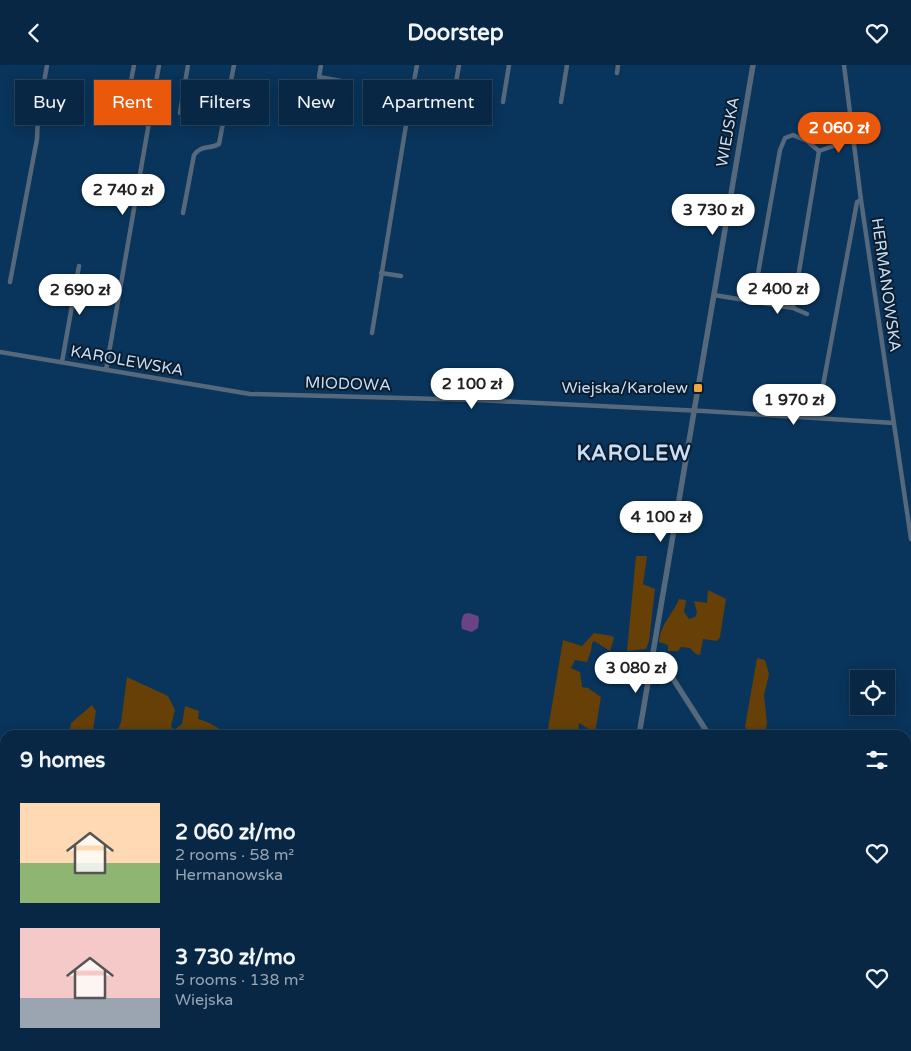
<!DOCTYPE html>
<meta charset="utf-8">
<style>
body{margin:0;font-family:"Varela Round",sans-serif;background:#15334f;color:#f1f3f6;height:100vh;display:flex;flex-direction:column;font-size:19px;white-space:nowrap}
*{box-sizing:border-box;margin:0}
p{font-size:16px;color:#98a5b2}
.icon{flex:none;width:28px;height:28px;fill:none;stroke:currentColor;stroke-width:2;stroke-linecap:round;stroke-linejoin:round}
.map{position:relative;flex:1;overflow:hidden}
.side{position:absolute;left:0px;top:665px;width:911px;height:321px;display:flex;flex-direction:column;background:#072744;border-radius:15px 15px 0 0;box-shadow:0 2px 12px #0003,0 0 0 1px #28445d}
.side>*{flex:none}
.banner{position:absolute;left:15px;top:15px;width:500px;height:45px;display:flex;gap:10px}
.tools{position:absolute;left:850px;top:605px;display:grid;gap:10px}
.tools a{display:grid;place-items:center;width:45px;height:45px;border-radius:0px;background:#072744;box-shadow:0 2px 12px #0003,0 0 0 1px #28445d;font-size:25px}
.price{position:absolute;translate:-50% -42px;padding:0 11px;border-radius:18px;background:#fff;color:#222;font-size:16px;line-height:32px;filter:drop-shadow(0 1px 2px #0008)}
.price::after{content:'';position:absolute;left:50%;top:30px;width:15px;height:11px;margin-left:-8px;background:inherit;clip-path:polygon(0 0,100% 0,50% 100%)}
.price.active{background:#ea580c;color:#fff}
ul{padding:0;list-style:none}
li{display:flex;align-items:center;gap:15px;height:125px;padding:0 20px}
li span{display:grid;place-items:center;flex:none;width:140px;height:100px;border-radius:0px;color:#555}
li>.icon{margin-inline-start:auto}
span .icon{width:60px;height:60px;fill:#fffc;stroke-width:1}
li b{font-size:21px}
h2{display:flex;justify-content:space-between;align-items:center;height:60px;padding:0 20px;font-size:21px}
.pill{padding:0 18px;border-radius:0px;background:#072744;box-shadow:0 2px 12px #0003,0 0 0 1px #28445d;font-size:18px;line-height:45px}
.pill.active{background:#ea580c;color:#fff}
header{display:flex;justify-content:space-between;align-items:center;height:65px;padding:0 20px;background:#072744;font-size:22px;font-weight:800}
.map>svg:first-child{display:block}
.green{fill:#664007}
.water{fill:#694383}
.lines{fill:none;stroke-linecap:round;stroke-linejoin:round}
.minor{stroke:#56687b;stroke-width:4.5}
.tertiary{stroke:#56687b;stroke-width:5.5}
.poi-dot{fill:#f1a540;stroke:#0b1c2d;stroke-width:2}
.labels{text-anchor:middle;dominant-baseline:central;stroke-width:4;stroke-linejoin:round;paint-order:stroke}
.street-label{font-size:16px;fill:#c7def6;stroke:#0b1c2d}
.poi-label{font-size:16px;fill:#c7def6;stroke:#0b1c2d;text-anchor:end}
.district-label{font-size:21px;font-weight:bold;letter-spacing:1px;fill:#c7def6;stroke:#0b1c2d}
</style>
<header><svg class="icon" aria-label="back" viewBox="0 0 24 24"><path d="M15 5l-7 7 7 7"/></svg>Doorstep<svg class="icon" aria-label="heart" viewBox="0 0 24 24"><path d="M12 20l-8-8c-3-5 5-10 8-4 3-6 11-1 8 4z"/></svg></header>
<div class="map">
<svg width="911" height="986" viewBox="0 0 911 986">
<rect width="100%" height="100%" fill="#09345b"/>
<path class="green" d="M636,491H647L643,519L655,524L649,576L646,584L627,586Z
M708,525L726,534L720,572L717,576L703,574L700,590L696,589L690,583L681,582L678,586H668V580L659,577C660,560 673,549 679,534L686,535L684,547L689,554L695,552L697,548L694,536L707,538Z
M594,568L612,571L614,573L610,586L594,576L592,578L591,586L587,597L575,595L571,603L580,607L582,622L588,623L601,632L595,668L579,658L578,670H547L563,575L582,581Z
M757,593L765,595L769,609L764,630L767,658L766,665L761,670H747L749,666L745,662Z
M127,612L168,631L175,645L171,661L174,665L182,659L185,641L199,646L198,654C210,657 216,662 227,669V670H116L121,657Z
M92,640L96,646L92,670H69L71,658Z
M0,687L5,688L4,753L5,754V981H520L521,986H0V704L3,702V694L0,693Z"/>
<path class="water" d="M469,548L478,551L479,554L478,563L472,567L462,564C461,558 461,555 464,549Z"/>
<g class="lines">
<path class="minor" d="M321,0L319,12L346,17
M844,0L861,135L911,474
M617,8L618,0
M413,23L445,28L455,23L459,0
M129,27L134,0
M503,37L509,0
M561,37L567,0
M180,48L188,0
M819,86L853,74
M183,148L194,90C202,79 209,85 219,79L234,0
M381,208L401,211
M10,217L37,74L38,52L47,0
M714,230L793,243L807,249
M753,237L780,85L785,73L793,70L807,76L819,86L793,243
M372,268L407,54L417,0
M0,287L250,329L476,335L703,346L894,358
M62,297L79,201
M106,305L159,0
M817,353L857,137L861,135
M906,691L911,698
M906,775L911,771
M522,981L523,986
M574,981L575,986
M607,986L614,981"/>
<path class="tertiary" d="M653,590L660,593L661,595L709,670
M639,670L753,0"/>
</g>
<rect class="poi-dot" x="693" y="318" width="10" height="10" rx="2.5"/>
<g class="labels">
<g class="street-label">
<text transform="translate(728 67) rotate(-80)">WIEJSKA</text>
<text transform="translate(886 220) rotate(82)">HERMANOWSKA</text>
<text transform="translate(127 296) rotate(10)">KAROLEWSKA</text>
<text transform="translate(348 319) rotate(2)">MIODOWA</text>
</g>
<g class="poi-label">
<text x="688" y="323">Wiejska/Karolew</text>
</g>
<g class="district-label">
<text x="634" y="388">KAROLEW</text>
</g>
</g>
</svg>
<div class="tools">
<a><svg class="icon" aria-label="locate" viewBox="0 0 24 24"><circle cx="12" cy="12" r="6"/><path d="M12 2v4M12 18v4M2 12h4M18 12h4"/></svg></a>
</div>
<b class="price active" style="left:839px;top:89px">2 060 zł</b>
<b class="price" style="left:123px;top:151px">2 740 zł</b>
<b class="price" style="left:713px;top:171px">3 730 zł</b>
<b class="price" style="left:778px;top:250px">2 400 zł</b>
<b class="price" style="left:80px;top:251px">2 690 zł</b>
<b class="price" style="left:472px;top:345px">2 100 zł</b>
<b class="price" style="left:794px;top:361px">1 970 zł</b>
<b class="price" style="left:661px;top:478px">4 100 zł</b>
<b class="price" style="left:636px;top:629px">3 080 zł</b>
<div class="banner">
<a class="pill">Buy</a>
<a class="pill active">Rent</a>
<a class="pill">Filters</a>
<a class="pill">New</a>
<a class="pill">Apartment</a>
</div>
<section class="side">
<h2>9 homes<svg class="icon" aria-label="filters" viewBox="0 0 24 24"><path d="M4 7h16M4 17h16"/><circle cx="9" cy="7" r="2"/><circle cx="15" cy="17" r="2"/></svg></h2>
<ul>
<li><span style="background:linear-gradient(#ffd9b3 60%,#8fb573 0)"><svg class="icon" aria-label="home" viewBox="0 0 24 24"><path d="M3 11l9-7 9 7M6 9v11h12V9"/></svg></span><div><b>2 060 zł/mo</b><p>2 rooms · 58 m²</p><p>Hermanowska</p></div><svg class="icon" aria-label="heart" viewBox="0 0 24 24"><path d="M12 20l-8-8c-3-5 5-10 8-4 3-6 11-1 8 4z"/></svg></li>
<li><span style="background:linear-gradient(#f6c9c9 70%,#9aa5b1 0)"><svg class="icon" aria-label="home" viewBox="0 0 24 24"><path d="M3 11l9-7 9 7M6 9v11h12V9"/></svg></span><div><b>3 730 zł/mo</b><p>5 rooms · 138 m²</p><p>Wiejska</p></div><svg class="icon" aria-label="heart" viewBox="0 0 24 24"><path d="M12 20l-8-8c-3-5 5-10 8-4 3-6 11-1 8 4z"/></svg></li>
</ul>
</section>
</div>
